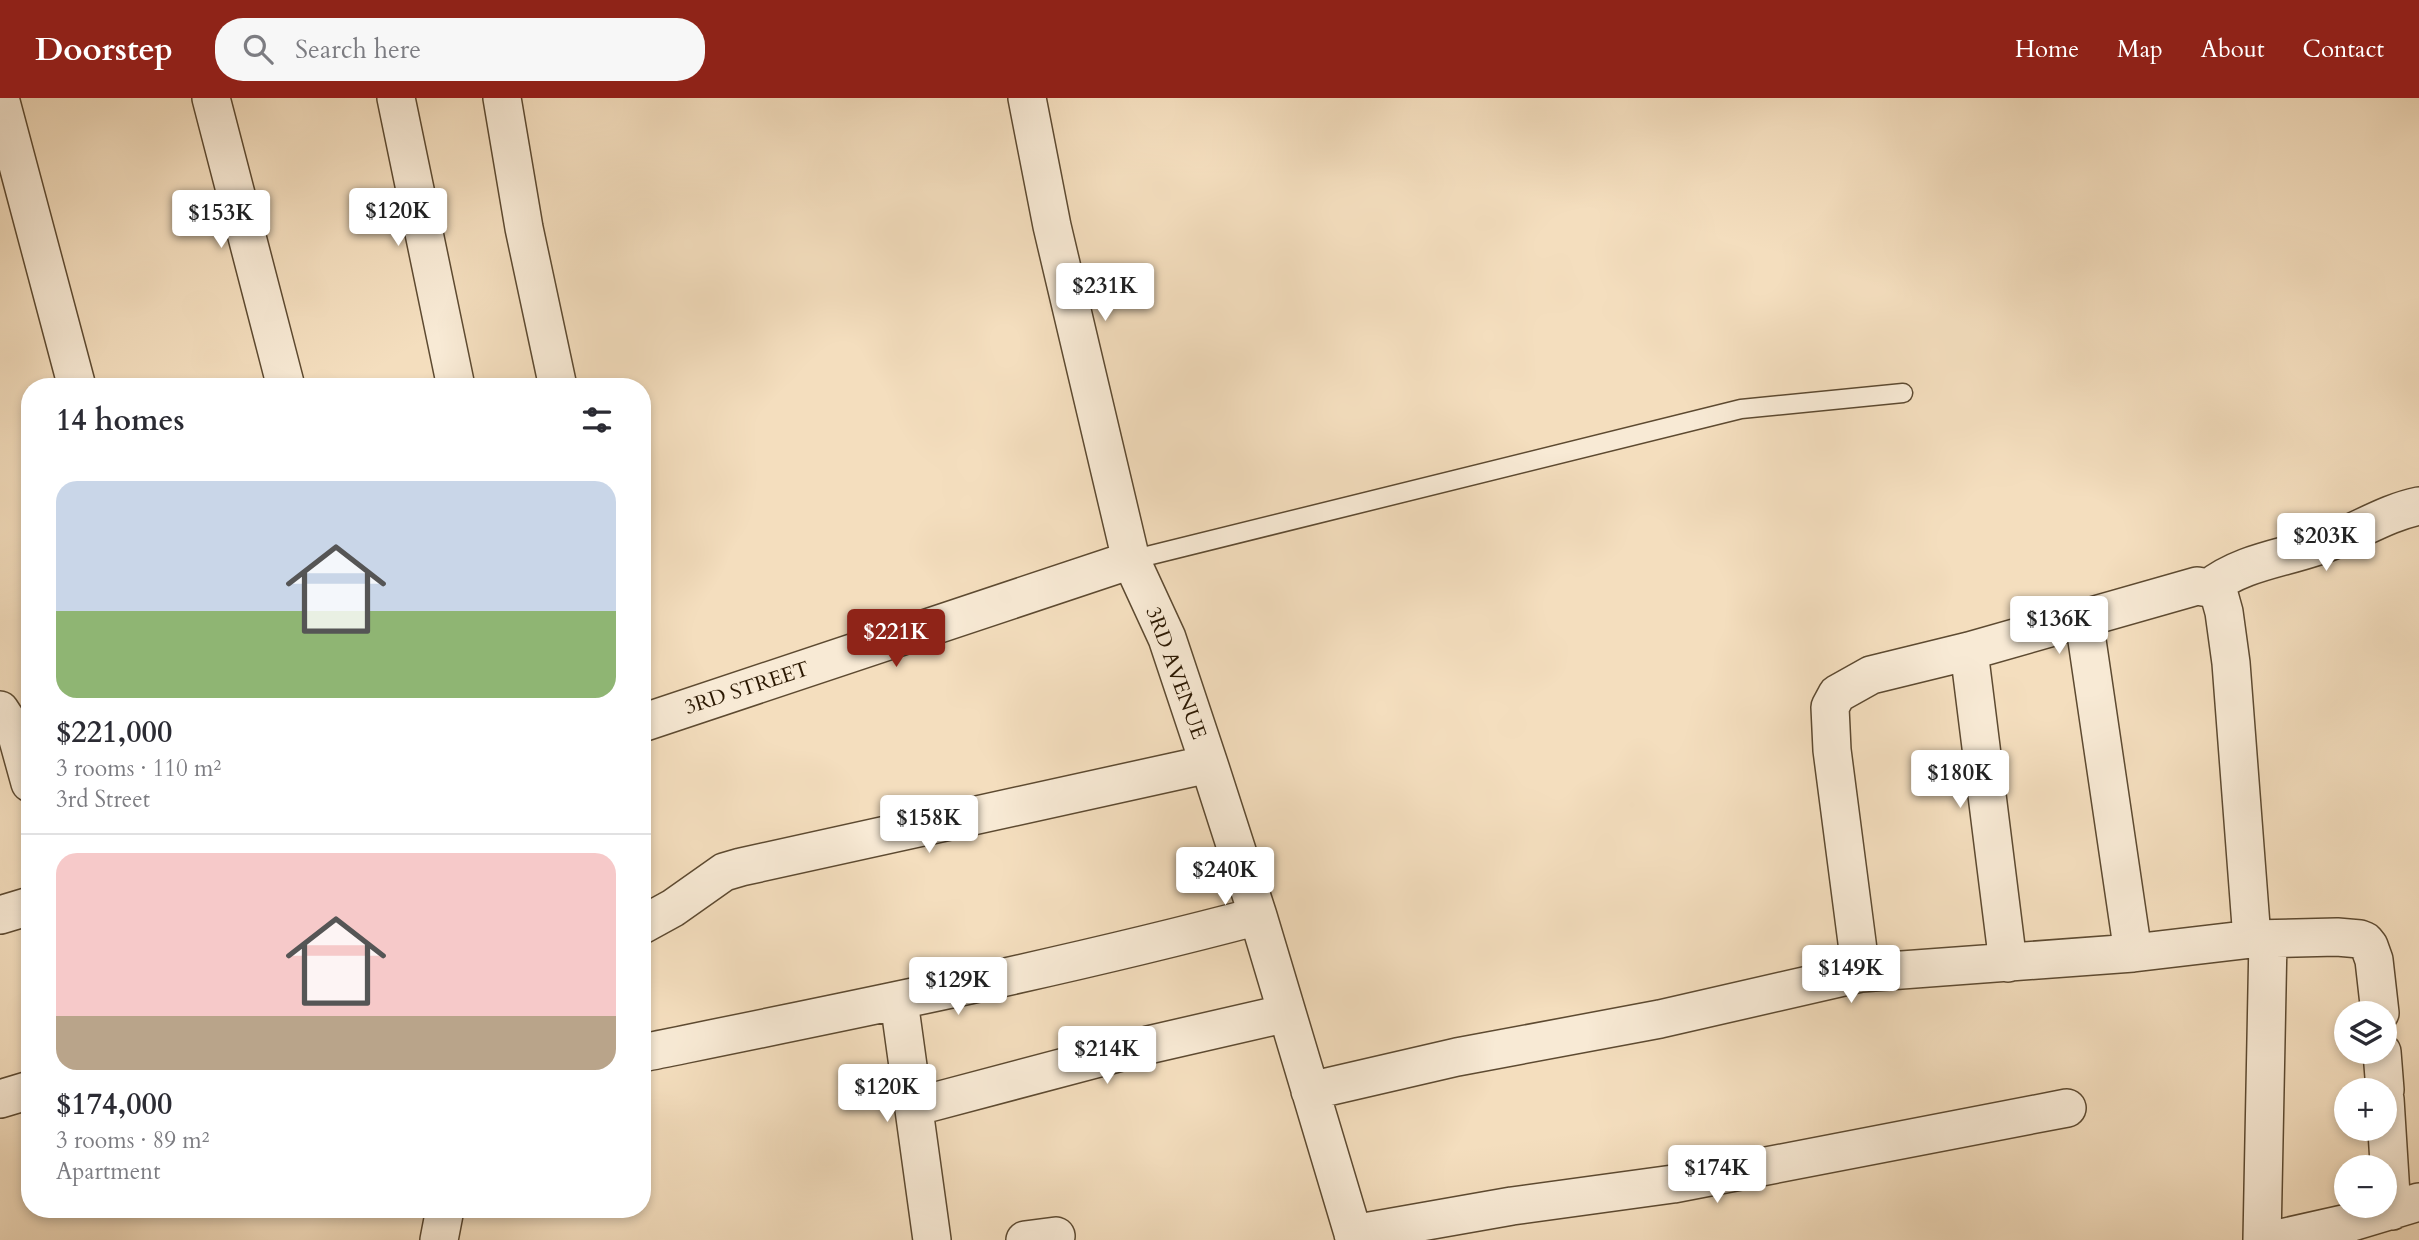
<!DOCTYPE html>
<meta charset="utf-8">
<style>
body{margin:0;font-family:Cardo,serif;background:#f7f7f7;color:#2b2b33;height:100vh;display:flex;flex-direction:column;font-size:26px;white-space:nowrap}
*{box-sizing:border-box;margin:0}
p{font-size:23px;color:#7c7c81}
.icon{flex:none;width:38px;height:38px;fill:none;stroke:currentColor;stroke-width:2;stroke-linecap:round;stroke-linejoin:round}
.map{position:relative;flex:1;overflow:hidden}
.panel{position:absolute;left:21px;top:280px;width:630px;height:840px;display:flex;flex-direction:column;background:#fff;border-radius:28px;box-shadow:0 4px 10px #0003}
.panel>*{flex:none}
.tools{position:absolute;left:2334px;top:903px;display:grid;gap:14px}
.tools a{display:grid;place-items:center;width:63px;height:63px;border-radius:50%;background:#fff;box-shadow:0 4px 10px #0003;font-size:35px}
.price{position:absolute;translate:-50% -60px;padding:0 16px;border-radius:7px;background:#fff;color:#222;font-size:23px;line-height:46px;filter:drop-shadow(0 2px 4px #0008)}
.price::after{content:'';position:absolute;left:50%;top:42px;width:21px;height:16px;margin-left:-10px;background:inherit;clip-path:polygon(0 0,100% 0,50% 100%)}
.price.active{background:#8f2418;color:#fff}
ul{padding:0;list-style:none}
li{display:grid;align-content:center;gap:14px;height:371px;padding:0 35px}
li+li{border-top:2px solid #e1e1e2}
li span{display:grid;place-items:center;height:217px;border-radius:21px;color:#555}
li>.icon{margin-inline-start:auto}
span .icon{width:126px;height:126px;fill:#fffc;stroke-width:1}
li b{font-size:30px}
h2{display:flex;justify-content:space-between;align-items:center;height:84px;padding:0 35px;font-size:30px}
header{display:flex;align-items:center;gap:42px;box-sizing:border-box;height:98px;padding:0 35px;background:#8f2418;color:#fff}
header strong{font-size:33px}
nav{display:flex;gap:38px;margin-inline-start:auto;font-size:24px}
.search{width:490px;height:63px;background:#f7f7f7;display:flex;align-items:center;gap:18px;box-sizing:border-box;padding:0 24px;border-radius:28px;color:#7c7c81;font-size:26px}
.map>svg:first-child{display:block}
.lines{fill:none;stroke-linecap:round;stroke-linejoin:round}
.lane-casing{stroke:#5d4a31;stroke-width:21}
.street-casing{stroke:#5d4a31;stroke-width:40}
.lane{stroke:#f8ead5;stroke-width:18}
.street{stroke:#f8ead5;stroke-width:37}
.labels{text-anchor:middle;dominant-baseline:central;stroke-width:5;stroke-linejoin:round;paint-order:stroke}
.street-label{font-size:21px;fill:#2b1802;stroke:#f8ead5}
</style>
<header>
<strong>Doorstep</strong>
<div class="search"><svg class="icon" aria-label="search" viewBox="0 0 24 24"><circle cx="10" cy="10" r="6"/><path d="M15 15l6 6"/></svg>Search here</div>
<nav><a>Home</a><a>Map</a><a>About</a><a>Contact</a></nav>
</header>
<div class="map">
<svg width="2419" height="1142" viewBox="0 0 2419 1142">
<rect width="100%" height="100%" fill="#f4debe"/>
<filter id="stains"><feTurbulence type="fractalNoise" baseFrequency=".00286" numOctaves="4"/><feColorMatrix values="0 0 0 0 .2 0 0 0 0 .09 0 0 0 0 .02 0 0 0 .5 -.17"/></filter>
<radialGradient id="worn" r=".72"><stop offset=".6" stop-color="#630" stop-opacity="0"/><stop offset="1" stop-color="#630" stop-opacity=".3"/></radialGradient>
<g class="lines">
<g class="lane-casing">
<path id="lane" d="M1131,462L1741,311L1903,295"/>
</g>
<g class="street-casing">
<path id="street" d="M0,0L77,289
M211,0L286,289
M396,0L456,289
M502,0L524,130L558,289
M1027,0L1052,128L1131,462L1167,540L1209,666L1258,818L1355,1142
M2209,490C2246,461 2292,460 2334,442C2362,431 2389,414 2419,408
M2084,522L2133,855
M1969,553L2008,865
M0,612L17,638L30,685
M642,625L1131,462
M0,817L30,808
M642,827L673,810L724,774L741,769L1209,666
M1861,875L1832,652L1830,609L1837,596L1871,577L1969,553L2197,488L2209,490L2219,496L2224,514L2231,565L2252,841
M899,903L932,1142
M2382,954L2385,992
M642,955C848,913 1054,872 1258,818
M1310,993L1457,959L1660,921L1861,875L2133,855L2252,841L2337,839L2360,841L2365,843L2369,848L2374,862L2380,915
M0,1001L30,992
M2385,1001L2392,1113
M914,1009L1148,947L1287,915
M1353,1136L1512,1108L1673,1086L2067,1010
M439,1142L445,1111
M1025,1142L1056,1138
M2262,1142L2268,841
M2272,1142L2352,1124L2419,1104"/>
</g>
<use href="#lane" class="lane"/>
<use href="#street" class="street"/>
</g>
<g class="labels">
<g class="street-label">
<text transform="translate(1176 575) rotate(70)">3RD AVENUE</text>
<text transform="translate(747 590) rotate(-18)">3RD STREET</text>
</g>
</g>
<rect width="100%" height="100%" filter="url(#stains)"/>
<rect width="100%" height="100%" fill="url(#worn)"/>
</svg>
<div class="tools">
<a><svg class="icon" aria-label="layers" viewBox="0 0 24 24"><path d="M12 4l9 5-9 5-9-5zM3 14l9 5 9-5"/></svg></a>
<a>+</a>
<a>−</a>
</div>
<b class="price" style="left:398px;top:150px">$120K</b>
<b class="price" style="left:221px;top:152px">$153K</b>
<b class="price" style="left:1105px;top:225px">$231K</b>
<b class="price" style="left:2326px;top:475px">$203K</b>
<b class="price" style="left:2059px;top:558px">$136K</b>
<b class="price active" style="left:896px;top:571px">$221K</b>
<b class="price" style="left:1960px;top:712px">$180K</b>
<b class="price" style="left:929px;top:757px">$158K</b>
<b class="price" style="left:1225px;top:809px">$240K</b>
<b class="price" style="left:1851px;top:907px">$149K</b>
<b class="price" style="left:958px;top:919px">$129K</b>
<b class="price" style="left:1107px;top:988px">$214K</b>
<b class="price" style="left:887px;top:1026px">$120K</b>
<b class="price" style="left:1717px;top:1107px">$174K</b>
<section class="panel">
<h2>14 homes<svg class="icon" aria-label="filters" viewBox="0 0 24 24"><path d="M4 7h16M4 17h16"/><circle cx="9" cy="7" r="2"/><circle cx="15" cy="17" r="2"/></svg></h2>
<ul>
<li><span style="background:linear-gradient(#c9d6e8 60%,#8fb573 0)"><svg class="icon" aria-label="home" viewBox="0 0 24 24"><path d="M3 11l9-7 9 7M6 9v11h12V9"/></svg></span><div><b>$221,000</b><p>3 rooms · 110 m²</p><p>3rd Street</p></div></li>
<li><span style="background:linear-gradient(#f6c9c9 75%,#b9a48a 0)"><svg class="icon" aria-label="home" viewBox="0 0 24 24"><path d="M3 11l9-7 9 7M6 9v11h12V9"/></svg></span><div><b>$174,000</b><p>3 rooms · 89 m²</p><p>Apartment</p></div></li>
</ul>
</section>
</div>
